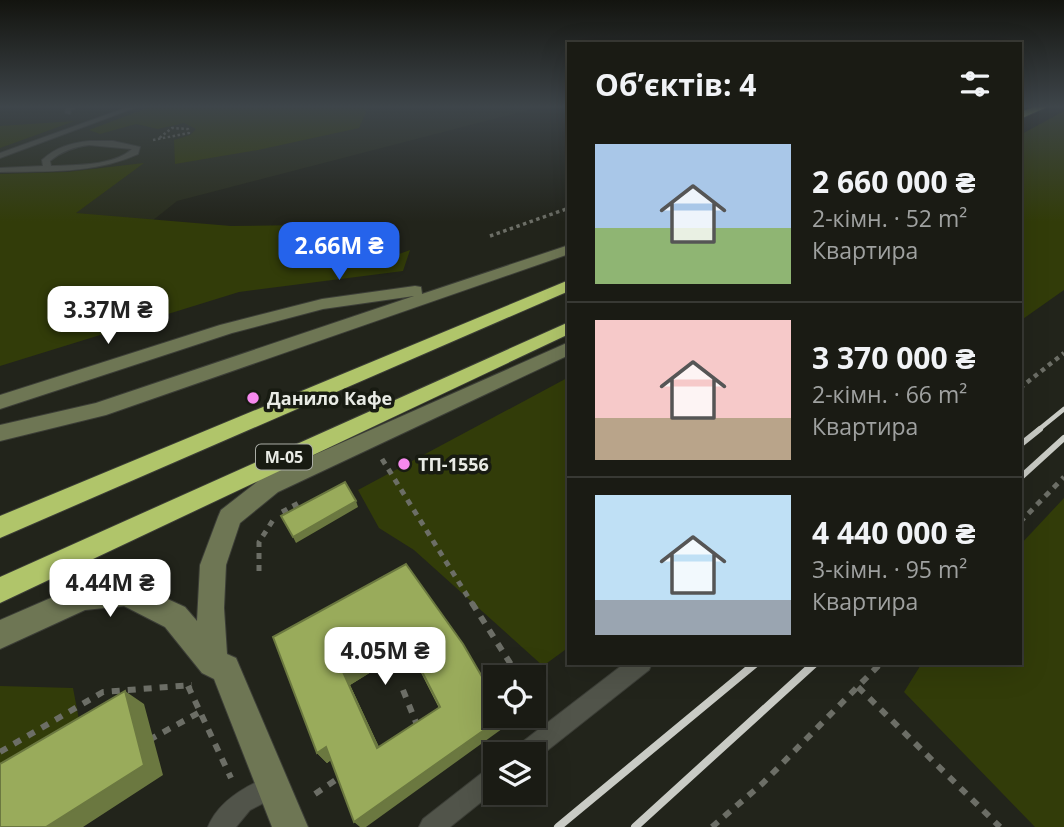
<!DOCTYPE html>
<html lang="uk">
<meta charset="utf-8">
<style>
body{margin:0;font-family:"Open Sans",sans-serif;background:#272822;color:#f1f3f6;height:100vh;display:flex;flex-direction:column;font-size:26px;white-space:nowrap}
*{box-sizing:border-box;margin:0}
p{font-size:23px;color:#9fa1a0}
.icon{flex:none;width:38px;height:38px;fill:none;stroke:currentColor;stroke-width:2;stroke-linecap:round;stroke-linejoin:round}
.map{position:relative;flex:1;overflow:hidden}
.side{position:absolute;left:567px;top:42px;width:455px;height:623px;display:flex;flex-direction:column;background:#1a1b14;border-radius:0px;box-shadow:0 7px 28px #0002,0 0 0 2px #383934}
.side>*{flex:none}
.buttons{position:absolute;left:483px;top:665px;display:grid;gap:14px}
.buttons a{display:grid;place-items:center;width:63px;height:63px;border-radius:0px;background:#1a1b14;box-shadow:0 7px 28px #0002,0 0 0 2px #383934;font-size:35px}
.price{position:absolute;translate:-50% -60px;padding:0 16px;border-radius:14px;background:#fff;color:#222;font-size:23px;line-height:46px;filter:drop-shadow(0 2px 4px #0008)}
.price::after{content:'';position:absolute;left:50%;top:42px;width:21px;height:16px;margin-left:-10px;background:inherit;clip-path:polygon(0 0,100% 0,50% 100%)}
.price.active{background:#2563eb;color:#fff}
ul{padding:0;list-style:none}
li{display:flex;align-items:center;gap:21px;height:175px;padding:0 28px}
li+li{border-top:2px solid #383934}
li span{display:grid;place-items:center;flex:none;width:196px;height:140px;border-radius:0px;color:#555}
li>.icon{margin-inline-start:auto}
span .icon{width:84px;height:84px;fill:#fffc;stroke-width:1}
li b{font-size:30px}
h2{display:flex;justify-content:space-between;align-items:center;height:84px;padding:0 28px;font-size:30px}
.map>svg:first-child{display:block}
.built{fill:#292d1d}
.green{fill:#323c09}
.lines{fill:none;stroke-linecap:round;stroke-linejoin:round}
.lane-casing{stroke:#3c3e37;stroke-width:2}
.secondary-casing{stroke:#3c3e37;stroke-width:2}
.highway-casing{stroke:#3c3e37;stroke-width:2}
.path-far4{stroke:#6c6e66;stroke-width:2.5;stroke-dasharray:2.5 2.5;stroke-linecap:butt}
.path-far3{stroke:#6c6e66;stroke-width:3.5;stroke-dasharray:3.5 3.5;stroke-linecap:butt}
.path-far2{stroke:#6c6e66;stroke-width:4.5;stroke-dasharray:4.5 4.5;stroke-linecap:butt}
.path-far1{stroke:#6c6e66;stroke-width:5;stroke-dasharray:6 6;stroke-linecap:butt}
.path{stroke:#6c6e66;stroke-width:6;stroke-dasharray:8 8;stroke-linecap:butt}
.lane{fill:#51544a;fill-rule:evenodd}
.secondary{fill:#6e7654;fill-rule:evenodd}
.highway{fill:#b0c56a;fill-rule:evenodd}
.rail-far2{stroke:#c9cbc5;stroke-width:4.5}
.rail-far1{stroke:#c9cbc5;stroke-width:6}
.rail{stroke:#c9cbc5;stroke-width:8}
.wall{fill:#84934e;fill-rule:evenodd}
.shaded-wall{fill:#6b7840}
.building{fill:#99ab5b;stroke:#6b7840;stroke-width:2;fill-rule:evenodd}
.poi-dot{fill:#f689ee;stroke:#181b12;stroke-width:2.5}
.labels{text-anchor:middle;dominant-baseline:central;stroke-width:7;stroke-linejoin:round;paint-order:stroke}
.shield{fill:#181b12;stroke:#aaada6;stroke-width:2}
.shield-label{font-size:16px;font-weight:bold;fill:#e9ebe5}
.poi-label{font-size:18px;font-weight:bold;fill:#e9ebe5;stroke:#181b12;text-anchor:start}
</style>
<div class="map">
<svg width="1064" height="827" viewBox="0 0 1064 827">
<rect width="100%" height="100%" fill="#22241b"/>
<path class="built" d="M0,107H540L177,201L0,343Z"/>
<path class="green" d="M150,107H363L367,110L359,128L258,150L175,164L174,140L190,135L196,129L184,123L158,129L136,124L100,134L89,130Z
M1064,111V290L1020,321V135Z
M75,121L0,148V126Z
M144,163L76,213L231,226L369,224L344,246L364,267L410,250L403,271L239,292L0,366V174L67,172Z
M569,377V647L543,666L414,550L379,528L358,490Z
M1064,498V827H1035L904,692L922,663H1020V545Z
M0,686L73,688L80,725L0,774Z"/>
<g class="lines">
<g class="lane-casing">
<path id="lane" d="M78,107L71,110L70,114L65,113L66,108Z
M128,107H137L0,158V153Z
M89,141H113L140,147L138,154C94,174 47,171 0,172V168L43,166L42,160C56,147 71,143 89,141ZM89,145L132,149C114,166 75,165 51,166L50,161C62,151 74,147 89,145Z
M625,663H652L649,670L534,761V754H514L517,746Z
M495,766V791L450,827H419L423,819L487,769Z
M273,775L281,778L284,786L281,794L250,810L236,827H208C219,800 247,785 273,775Z"/>
</g>
<g class="secondary-casing">
<path id="secondary" d="M569,245V254L106,415L0,441V425L96,403L414,296L323,309L232,333L0,409V395L220,325L322,299L415,286L421,287L422,294Z
M569,342V355L278,492L240,523L226,565L224,608L227,654L236,658L308,827H272L214,679L202,673L165,627L124,606L85,610L0,649V620L83,584L126,580L185,607L197,621L200,565L218,517L221,510L262,478Z"/>
</g>
<g class="highway-casing">
<path id="highway" d="M1034,107H1047L1020,119V112Z
M569,280V291L0,538V516Z
M569,322V334L0,603V577Z"/>
</g>
<path class="path-far4" d="M153,140L189,133L188,129L172,128L158,139"/>
<path class="path-far3" d="M490,236L569,208"/>
<path class="path-far2" d="M1020,388L1064,353"/>
<path class="path-far1" d="M382,459L473,605
M282,512L302,501
M1020,522L1064,477
M259,571V542L275,517"/>
<path class="path" d="M472,603L519,677
M188,686L231,778
M858,687L1000,827
M403,690L417,725
M534,700L540,711
M149,740L200,712
M0,752L103,692L192,685
M315,794L340,777
M712,827L763,783L881,663"/>
<use href="#lane" class="lane"/>
<use href="#secondary" class="secondary"/>
<use href="#highway" class="highway"/>
<path class="rail-far2" d="M1037,431L1064,409"/>
<path class="rail-far1" d="M1020,445L1040,429
M1020,478L1064,438"/>
<path class="rail" d="M558,827L756,663
M635,827L815,663"/>
</g>
<path class="wall" d="M406,564L495,716H505L506,726L331,760L327,763L317,753ZM392,659L398,672L415,661L439,708L379,747L350,685Z"/>
<path class="shaded-wall" d="M356,501L358,507L296,543L293,537Z
M386,646L392,659L350,685L384,758L377,748L343,672Z
M410,648L415,661L398,672L392,659Z
M125,691L144,704L163,775L83,827H46Z
M504,716H505L506,726L366,827H360L354,822Z
M326,747L335,757L327,763L317,753Z"/>
<path class="building" d="M345,482L356,501L293,537L281,516Z
M406,564L463,644L495,699V716H504L354,822L326,747L317,753L273,637ZM386,646L392,659L410,648L440,707L377,748L343,672Z
M125,691L144,765L46,827H0V764Z"/>
<linearGradient id="sky" x2="0" y2="1"><stop stop-color="#13140f"/><stop offset="0.48" stop-color="#3e454a"/><stop offset="1" stop-color="#3e454a" stop-opacity="0"/></linearGradient>
<rect width="1064" height="222" fill="url(#sky)"/>
<g class="poi-dot">
<circle cx="253" cy="398" r="7"/>
<circle cx="404" cy="464" r="7"/>
</g>
<g class="labels">
<rect class="shield" x="256" y="444.5" width="56" height="25" rx="5"/>
<g class="shield-label">
<text x="284" y="457">М-05</text>
</g>
<g class="poi-label">
<text x="267" y="398">Данило Кафе</text>
<text x="418" y="464">ТП-1556</text>
</g>
</g>
</svg>
<div class="buttons">
<a><svg class="icon" aria-label="locate" viewBox="0 0 24 24"><circle cx="12" cy="12" r="6"/><path d="M12 2v4M12 18v4M2 12h4M18 12h4"/></svg></a>
<a><svg class="icon" aria-label="layers" viewBox="0 0 24 24"><path d="M12 4l9 5-9 5-9-5zM3 14l9 5 9-5"/></svg></a>
</div>
<b class="price active" style="left:339px;top:282px">2.66M ₴</b>
<b class="price" style="left:108px;top:346px">3.37M ₴</b>
<b class="price" style="left:110px;top:619px">4.44M ₴</b>
<b class="price" style="left:385px;top:687px">4.05M ₴</b>
<section class="side">
<h2>Об’єктів: 4<svg class="icon" aria-label="filters" viewBox="0 0 24 24"><path d="M4 7h16M4 17h16"/><circle cx="9" cy="7" r="2"/><circle cx="15" cy="17" r="2"/></svg></h2>
<ul>
<li><span style="background:linear-gradient(#a9c7e8 60%,#8fb573 0)"><svg class="icon" aria-label="home" viewBox="0 0 24 24"><path d="M3 11l9-7 9 7M6 9v11h12V9"/></svg></span><div><b>2 660 000 ₴</b><p>2-кімн. · 52 m²</p><p>Квартира</p></div></li>
<li><span style="background:linear-gradient(#f6c9c9 70%,#b9a48a 0)"><svg class="icon" aria-label="home" viewBox="0 0 24 24"><path d="M3 11l9-7 9 7M6 9v11h12V9"/></svg></span><div><b>3 370 000 ₴</b><p>2-кімн. · 66 m²</p><p>Квартира</p></div></li>
<li><span style="background:linear-gradient(#bfe0f5 75%,#9aa5b1 0)"><svg class="icon" aria-label="home" viewBox="0 0 24 24"><path d="M3 11l9-7 9 7M6 9v11h12V9"/></svg></span><div><b>4 440 000 ₴</b><p>3-кімн. · 95 m²</p><p>Квартира</p></div></li>
</ul>
</section>
</div>
